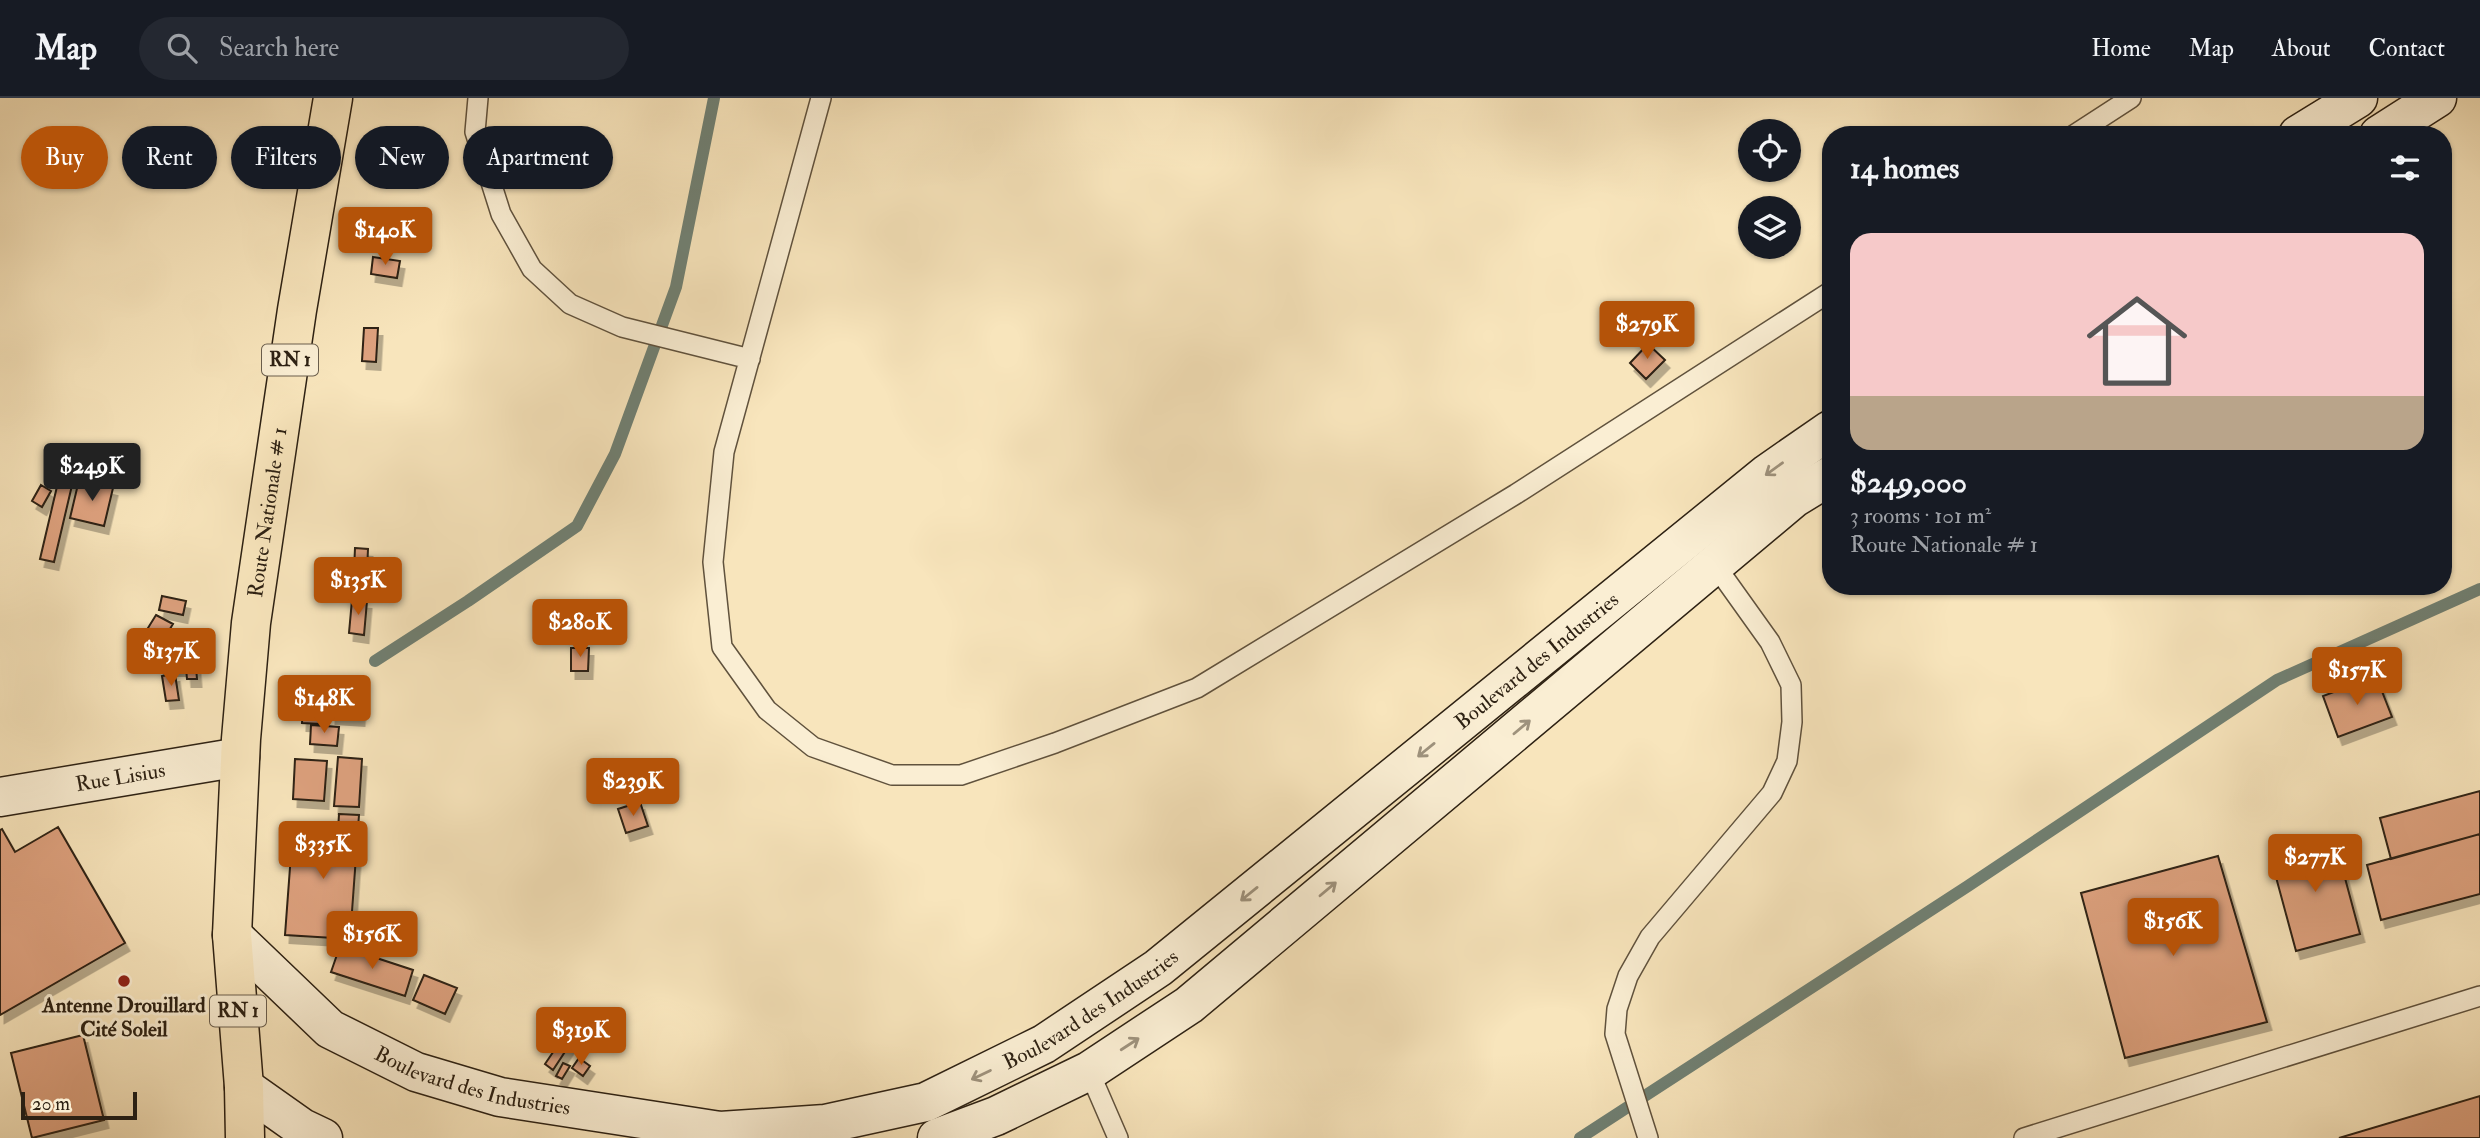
<!DOCTYPE html>
<meta charset="utf-8">
<style>
body{margin:0;font-family:"IM FELL Double Pica",serif;background:#242831;color:#f1f3f6;height:100vh;display:flex;flex-direction:column;font-size:26px;white-space:nowrap}
*{box-sizing:border-box;margin:0}
p{font-size:23px;color:#9ea1a6}
.icon{flex:none;width:38px;height:38px;fill:none;stroke:currentColor;stroke-width:2;stroke-linecap:round;stroke-linejoin:round}
.map{position:relative;flex:1;overflow:hidden}
.side{position:absolute;left:1822px;top:28px;width:630px;height:469px;display:flex;flex-direction:column;background:#171b24;border-radius:28px;box-shadow:0 2px 5px #0004}
.side>*{flex:none}
.banner{position:absolute;left:21px;top:28px;width:665px;height:63px;display:flex;gap:14px}
.buttons{position:absolute;left:1738px;top:21px;display:grid;gap:14px}
.buttons a{display:grid;place-items:center;width:63px;height:63px;border-radius:50%;background:#171b24;box-shadow:0 2px 5px #0004;font-size:35px}
.scale{position:absolute;left:21px;bottom:18px;width:116px;box-sizing:border-box;padding-left:7px;border:4px solid #2d2113;border-top:0;font-size:19px;line-height:24px;white-space:nowrap;color:#2d2113;-webkit-text-stroke:5px #faeed3;paint-order:stroke}
.price{position:absolute;translate:-50% -60px;padding:0 16px;border-radius:7px;background:#b45309;color:#fff;font-size:23px;line-height:46px;filter:drop-shadow(0 2px 4px #0008)}
.price::after{content:'';position:absolute;left:50%;top:42px;width:21px;height:16px;margin-left:-10px;background:inherit;clip-path:polygon(0 0,100% 0,50% 100%)}
.price.selected{background:#222;color:#fff}
ul{padding:0;list-style:none}
li{display:grid;align-content:center;gap:14px;height:371px;padding:0 28px}
li span{display:grid;place-items:center;height:217px;border-radius:21px;color:#555}
li>.icon{margin-inline-start:auto}
span .icon{width:126px;height:126px;fill:#fffc;stroke-width:1}
li b{font-size:30px}
h2{display:flex;justify-content:space-between;align-items:center;height:84px;padding:0 28px;font-size:30px}
.chip{padding:0 24px;border-radius:32px;background:#171b24;box-shadow:0 2px 5px #0004;font-size:24px;line-height:63px}
.chip.selected{background:#b45309;color:#fff}
header{display:flex;align-items:center;gap:42px;box-sizing:border-box;height:98px;padding:0 35px;background:#171b24;border-bottom:2px solid #363941}
header strong{font-size:33px}
nav{display:flex;gap:38px;margin-inline-start:auto;font-size:24px}
.search{width:490px;height:63px;background:#242831;display:flex;align-items:center;gap:18px;box-sizing:border-box;padding:0 24px;border-radius:38px;color:#9ea1a6;font-size:26px}
.map>svg:first-child{display:block}
.lines{fill:none;stroke-linecap:round;stroke-linejoin:round}
.stream{stroke:#708073;stroke-width:12}
.building{fill:#dda17e;stroke:#2d2113;stroke-width:2;filter:url(#shadow)}
.lane-casing{stroke:#60523d;stroke-width:22}
.secondary-casing{stroke:#2d2113;stroke-width:41}
.primary-casing{stroke:#2d2113;stroke-width:41}
.lane{stroke:#faeed3;stroke-width:19}
.secondary{stroke:#faeed3;stroke-width:38}
.primary{stroke:#f8e5bc;stroke-width:38}
.oneway{stroke:#9e927d}
.poi-dot{fill:#8f2418;stroke:#faeed3;stroke-width:2.5}
.labels{text-anchor:middle;dominant-baseline:central;stroke-width:6;stroke-linejoin:round;paint-order:stroke}
.shield{fill:#faeed3;stroke:#6a5e4d;stroke-width:2}
.shield-label{font-size:19px;font-weight:bold;fill:#2d2113}
.street-label{font-size:21px;fill:#2d2113;stroke:#faeed3}
.poi-label{font-size:21px;font-weight:bold;fill:#2d2113;stroke:#faeed3}
</style>
<header>
<strong>Map</strong>
<div class="search"><svg class="icon" aria-label="search" viewBox="0 0 24 24"><circle cx="10" cy="10" r="6"/><path d="M15 15l6 6"/></svg>Search here</div>
<nav><a>Home</a><a>Map</a><a>About</a><a>Contact</a></nav>
</header>
<div class="map">
<svg width="2480" height="1040" viewBox="0 0 2480 1040">
<defs>
<filter id="shadow"><feDropShadow dx="4.5" dy="8" stdDeviation="0" flood-color="#0004"/></filter>
</defs>
<rect width="100%" height="100%" fill="#f8e5bc"/>
<filter id="stains"><feTurbulence type="fractalNoise" baseFrequency=".00286" numOctaves="4"/><feColorMatrix values="0 0 0 0 .2 0 0 0 0 .09 0 0 0 0 .02 0 0 0 .5 -.17"/></filter>
<radialGradient id="worn" r=".72"><stop offset=".6" stop-color="#630" stop-opacity="0"/><stop offset="1" stop-color="#630" stop-opacity=".3"/></radialGradient>
<g class="lines">
<path class="stream" d="M375,563L468,503L577,428L615,356L676,189L714,0
M1580,1040L1968,788L2277,582L2480,491"/>
</g>
<path class="building" d="M373,159L400,163L397,180L371,176Z
M364,230H378L376,264L362,263Z
M1648,246L1665,262L1646,281L1630,265Z
M59,380L73,383L54,464L40,461Z
M79,382L113,390L104,428L70,420Z
M41,387L51,393L42,409L32,403Z
M355,450L368,451L367,474L354,473Z
M162,498L186,503L183,517L159,512Z
M352,502L367,503L364,537L349,535Z
M156,517L173,526L160,547L143,538Z
M159,549H183L184,570H159Z
M571,550H589L588,573H571Z
M196,569L197,581H187L186,570Z
M175,576L179,602L166,603L162,578Z
M2376,578L2392,619L2338,639L2323,598Z
M333,580L363,582L360,620L331,618Z
M304,594L325,596L322,626L302,625Z
M311,627L339,629L337,648L310,646Z
M338,659L362,661L359,709L334,708Z
M295,661L327,663L324,703L293,701Z
M2480,693V736L2391,761L2380,720Z
M640,704L648,728L626,735L618,711Z
M339,716L359,717L350,841L285,837L293,729L338,733Z
M58,729L125,845L0,917V732L2,731L15,754Z
M2480,736V796L2381,822L2367,767Z
M2334,739L2360,836L2296,853L2270,757Z
M2218,758L2267,924L2125,960L2081,795Z
M340,848L413,872L405,898L331,874Z
M424,877L457,890L445,916L413,902Z
M544,919L563,926L558,940L539,933Z
M83,937L104,1022L32,1040L11,955Z
M564,938L572,943L553,972L545,966Z
M579,960L590,968L583,978L572,970Z
M563,965L570,968L562,981L556,978Z
M2480,998V1040H2339Z"/>
<g class="lines">
<g class="lane-casing">
<path id="lane" d="M478,0L475,34L501,116L532,171L570,206L622,229L750,261
M821,0L724,354L713,464L722,549L767,612L813,649L892,677H961L1055,645L1197,590L1516,396L1830,194
M2074,37L2131,0
M1089,973L1118,1040
M1648,1040L1615,936L1617,911L1628,878L1650,839L1772,695L1787,663L1792,624L1791,587L1770,544L1715,467
M2024,1040L2480,898"/>
</g>
<g class="secondary-casing">
<g id="secondary">
<path d="M2298,37L2358,0"/>
<path d="M2379,37L2437,0"/>
<path id="s1" d="M0,699L240,659"/>
<path id="s2" d="M232,837L330,931L416,974L500,999L720,1033L825,1026L926,1004L1044,946L1158,870L1768,375L1830,332"/>
<path d="M244,989L302,1030L323,1040"/>
<path d="M937,1040L996,1018L1089,973L1189,907L1794,400L1830,378"/>
</g>
</g>
<g class="primary-casing">
<g id="primary">
<path id="s3" d="M245,1040L244,989L232,837L241,641L251,525L297,212L333,0"/>
</g>
</g>
<use href="#lane" class="lane"/>
<use href="#secondary" class="secondary"/>
<use href="#primary" class="primary"/>
</g>
<defs><path id="oneway-shaft" d="M-6 0H5M1.5-3L5.5 0L1.5 3" fill="none" stroke-width="1.6" stroke-linecap="round" stroke-linejoin="round" transform="scale(1.75)"/></defs>
<g class="oneway">
<use href="#oneway-shaft" transform="translate(1774 371) rotate(144)"/>
<use href="#oneway-shaft" transform="translate(1522 629) rotate(-40)"/>
<use href="#oneway-shaft" transform="translate(1426 652) rotate(141)"/>
<use href="#oneway-shaft" transform="translate(1328 791) rotate(-40)"/>
<use href="#oneway-shaft" transform="translate(1249 796) rotate(141)"/>
<use href="#oneway-shaft" transform="translate(1130 946) rotate(-33)"/>
<use href="#oneway-shaft" transform="translate(981 977) rotate(154)"/>
</g>
<circle class="poi-dot" cx="124" cy="883" r="7"/>
<g class="labels">
<g class="shield">
<rect x="262" y="246.5" width="56" height="31" rx="5"/>
<rect x="210" y="897.5" width="56" height="31" rx="5"/>
</g>
<g class="shield-label">
<text x="290" y="262">RN 1</text>
<text x="238" y="913">RN 1</text>
</g>
<g class="street-label">
<text stroke="none"><textPath href="#s3" startOffset="628">Route Nationale # 1</textPath></text>
<text stroke="none"><textPath href="#s2" startOffset="1507">Boulevard des Industries</textPath></text>
<text stroke="none"><textPath href="#s1" startOffset="122">Rue Lisius</textPath></text>
<text stroke="none"><textPath href="#s2" startOffset="940">Boulevard des Industries</textPath></text>
<text stroke="none"><textPath href="#s2" startOffset="289">Boulevard des Industries</textPath></text>
</g>
<g class="poi-label">
<text x="124" y="907">Antenne Drouillard<tspan x="124" dy="24">Cité Soleil</tspan></text>
</g>
</g>
<rect width="100%" height="100%" filter="url(#stains)"/>
<rect width="100%" height="100%" fill="url(#worn)"/>
</svg>
<div class="buttons">
<a><svg class="icon" aria-label="locate" viewBox="0 0 24 24"><circle cx="12" cy="12" r="6"/><path d="M12 2v4M12 18v4M2 12h4M18 12h4"/></svg></a>
<a><svg class="icon" aria-label="layers" viewBox="0 0 24 24"><path d="M12 4l9 5-9 5-9-5zM3 14l9 5 9-5"/></svg></a>
</div>
<div class="scale">20 m</div>
<b class="price" style="left:385px;top:169px">$140K</b>
<b class="price" style="left:1647px;top:263px">$279K</b>
<b class="price selected" style="left:92px;top:405px">$249K</b>
<b class="price" style="left:358px;top:519px">$135K</b>
<b class="price" style="left:580px;top:561px">$280K</b>
<b class="price" style="left:171px;top:590px">$137K</b>
<b class="price" style="left:2357px;top:609px">$157K</b>
<b class="price" style="left:324px;top:637px">$148K</b>
<b class="price" style="left:633px;top:720px">$239K</b>
<b class="price" style="left:323px;top:783px">$335K</b>
<b class="price" style="left:2315px;top:796px">$277K</b>
<b class="price" style="left:2173px;top:860px">$156K</b>
<b class="price" style="left:372px;top:873px">$156K</b>
<b class="price" style="left:581px;top:969px">$319K</b>
<div class="banner">
<a class="chip selected">Buy</a>
<a class="chip">Rent</a>
<a class="chip">Filters</a>
<a class="chip">New</a>
<a class="chip">Apartment</a>
</div>
<section class="side">
<h2>14 homes<svg class="icon" aria-label="filters" viewBox="0 0 24 24"><path d="M4 7h16M4 17h16"/><circle cx="9" cy="7" r="2"/><circle cx="15" cy="17" r="2"/></svg></h2>
<ul>
<li><span style="background:linear-gradient(#f6c9c9 75%,#b9a48a 0)"><svg class="icon" aria-label="home" viewBox="0 0 24 24"><path d="M3 11l9-7 9 7M6 9v11h12V9"/></svg></span><div><b>$249,000</b><p>3 rooms · 101 m²</p><p>Route Nationale # 1</p></div></li>
</ul>
</section>
</div>
